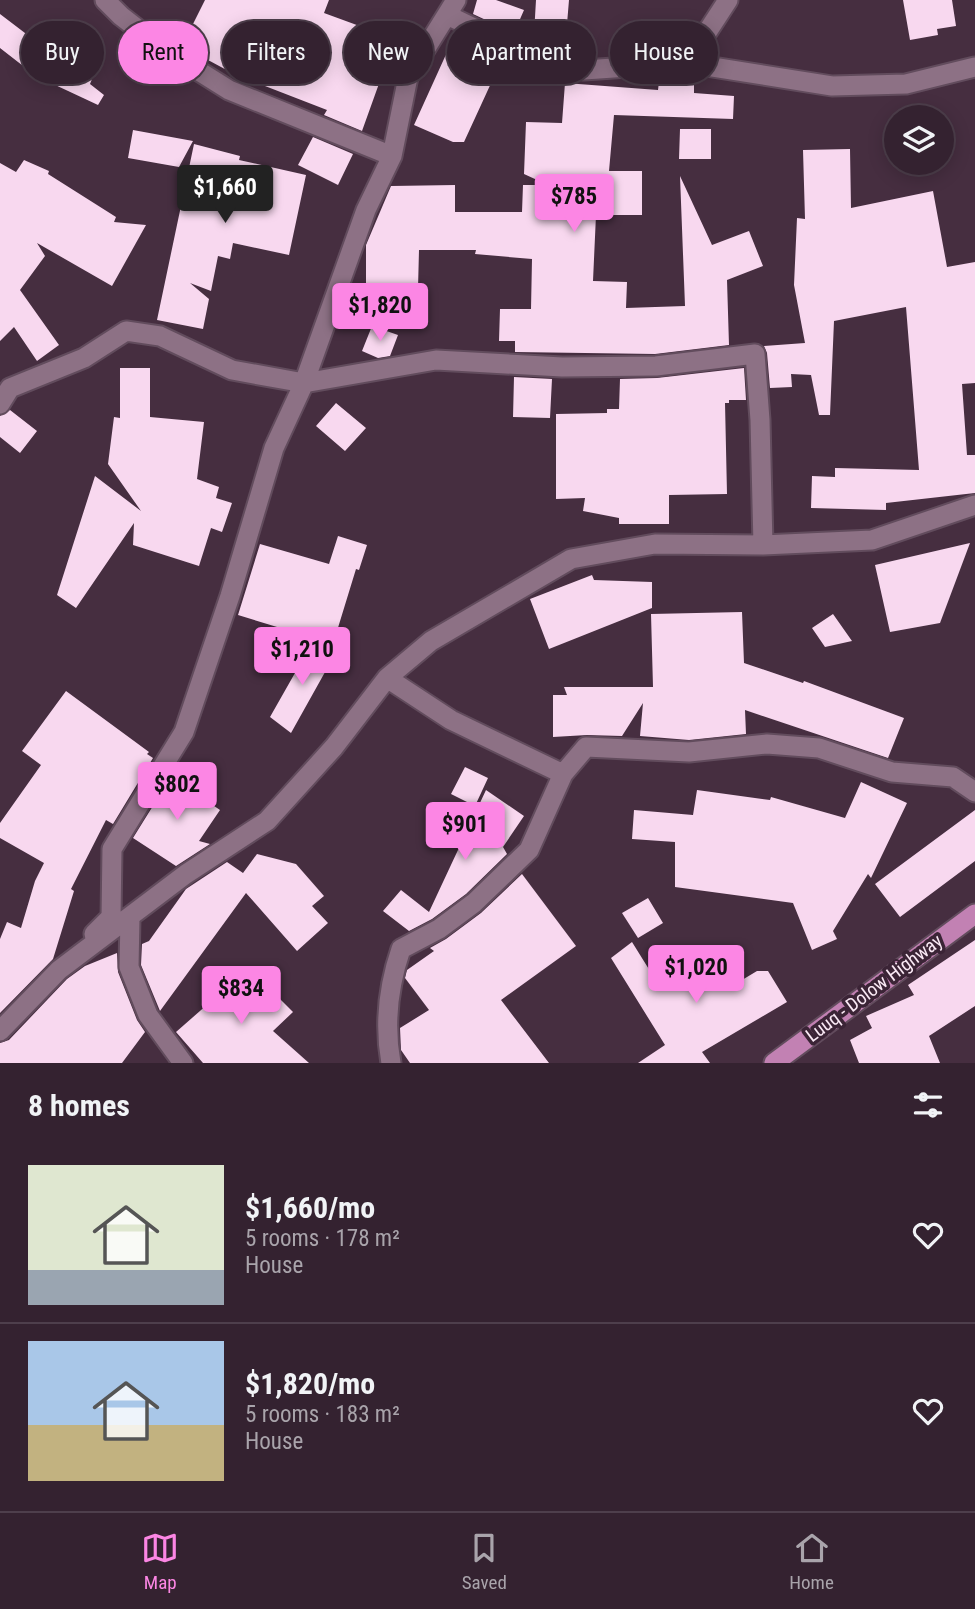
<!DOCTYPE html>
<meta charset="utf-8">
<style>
body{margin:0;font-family:"Roboto Condensed",sans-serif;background:#3f2f3c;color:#f1f3f6;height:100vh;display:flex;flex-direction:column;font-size:26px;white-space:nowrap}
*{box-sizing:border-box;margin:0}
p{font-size:23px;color:#a9a4ab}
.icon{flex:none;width:38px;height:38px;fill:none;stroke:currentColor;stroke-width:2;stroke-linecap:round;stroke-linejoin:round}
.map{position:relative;height:1063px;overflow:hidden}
.sheet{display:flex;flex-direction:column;background:#342230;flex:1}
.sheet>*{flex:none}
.hud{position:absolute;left:21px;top:21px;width:934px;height:63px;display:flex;gap:14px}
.buttons{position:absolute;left:884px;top:105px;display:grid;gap:14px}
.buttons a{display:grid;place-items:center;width:70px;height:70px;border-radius:50%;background:#342230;box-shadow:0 4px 18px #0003,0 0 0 2px #4e3f4c;font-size:35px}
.price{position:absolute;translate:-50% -60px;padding:0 16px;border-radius:7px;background:#fc86e4;color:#111;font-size:23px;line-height:46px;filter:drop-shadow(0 2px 4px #0008)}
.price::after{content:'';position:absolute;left:50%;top:42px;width:21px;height:16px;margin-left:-10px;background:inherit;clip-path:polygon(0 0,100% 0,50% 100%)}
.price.on{background:#222;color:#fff}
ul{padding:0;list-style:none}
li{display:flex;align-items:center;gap:21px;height:175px;padding:0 28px}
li+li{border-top:2px solid #4e3f4c}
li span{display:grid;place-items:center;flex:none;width:196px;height:140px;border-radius:0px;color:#555}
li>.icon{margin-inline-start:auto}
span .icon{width:84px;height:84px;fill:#fffc;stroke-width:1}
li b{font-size:30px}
h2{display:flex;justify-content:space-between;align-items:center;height:84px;padding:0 28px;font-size:30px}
.tag{padding:0 24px;border-radius:32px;background:#342230;box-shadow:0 4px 18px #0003,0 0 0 2px #4e3f4c;font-size:24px;line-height:63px}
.tag.on{background:#fc86e4;color:#111}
.tabs{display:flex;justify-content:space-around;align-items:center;height:98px;border-top:2px solid #4e3f4c;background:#342230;font-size:19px;color:#a9a4ab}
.tabs a{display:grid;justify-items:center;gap:4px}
.tabs .on{color:#fc86e4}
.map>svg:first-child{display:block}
.building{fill:#f8d8ef}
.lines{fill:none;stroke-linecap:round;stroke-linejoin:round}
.minor-casing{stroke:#624c5d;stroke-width:23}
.primary-casing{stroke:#624c5d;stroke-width:23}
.minor{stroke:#8d7185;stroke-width:19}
.primary{stroke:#c281b3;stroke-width:19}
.labels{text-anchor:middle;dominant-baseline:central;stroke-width:7;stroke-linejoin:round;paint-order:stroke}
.street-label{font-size:19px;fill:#fae9f5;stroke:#3b2436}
</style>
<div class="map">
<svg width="975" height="1063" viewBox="0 0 975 1063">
<rect width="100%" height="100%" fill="#462e40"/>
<path class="building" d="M205,0H329L324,13L395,39L362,131L324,115L327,110L234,74L182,46Z
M477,0H496L524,10L514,33L473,14Z
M536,0H569L566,36L534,34Z
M903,0H952L956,26L937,29L938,35L910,40Z
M0,14L46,49L50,40L84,56L79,62L96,69L90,84L104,95L98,105L36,76L0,48Z
M465,37L504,55L464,142H453L414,125L453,39L463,44Z
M659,82L694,84V93L734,96L733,119L614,115L609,171H642V215H596L593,281L627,282L626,308L685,306L680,176L712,245L749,231L763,266L727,280L729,345L655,354L515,352V341H499L500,309H531L532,259L475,254L476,250H419L418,289L366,288V245L391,186L455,185V212H522L523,185H548L524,174L526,122L562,123L565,83L658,90Z
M680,129H711V159H679Z
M133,130L193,141L179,167L128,158Z
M313,137L353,154L338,185L298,165Z
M194,144L240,156L239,160L306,175L289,255L233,243L230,259L218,256L211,291L190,283L209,299L203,329L157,320Z
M850,149L851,208L933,191L947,267L975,262V383L962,384L967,455H975V493L886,503V510L811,508L812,476L835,477V468L919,470L906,307L834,321L830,415H819L811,375L791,374L792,387L770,388L767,353L764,346L805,343L794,285L797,218L805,219L803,150Z
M24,160L49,171L48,174L116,217L114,222L146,225L112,286L37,243L45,256L20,290L59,345L37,361L14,327L0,341V163L16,172Z
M372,326L398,335L390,356L378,358L362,351Z
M120,368H150V417L204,422L197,479L219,487L216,498L232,503L222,532L211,528L199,566L133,545L134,523L76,608L57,595L95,476L141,511L108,464L114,417L120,418Z
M744,368L746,400H729V403H725L727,494L669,495V524H619V518L583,511L585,498L556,499V414L607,413V409H619L620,379L657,378Z
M514,377L552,379L550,418L513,417Z
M336,403L366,428L345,451L316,426Z
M10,410L37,431L20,453L0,437V416Z
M338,536L367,545L359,570L356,569L333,644L238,615L260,544L329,564Z
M970,543L940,623L890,632L875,565Z
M592,575L594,580L652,582V608L549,649L530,599Z
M742,612L744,663L803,683L804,681L904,718L888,758L745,710L746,734L689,740L640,736L643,703L622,736L587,735L553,737V695H567L564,687H653L651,614Z
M833,614L852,641L825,647L812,628Z
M312,643L334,656L291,733L270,717Z
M66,691L149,752L147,754L153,758L113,824L106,820L71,889L74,891L53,959L0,1013V939L7,922L21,928L35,881L44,863L0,838V823L41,765L22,751Z
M465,767L488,778L475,806L451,794Z
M174,772L196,786L192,791L220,810L199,841L210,844L176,866L133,838Z
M861,782L907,803L871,878L868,874L833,931L837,939L812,950L793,903L675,887V842L632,839L634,810L693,815L697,790L770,800L771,797L845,818Z
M486,790L524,816L503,847L507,854L466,894L432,919L409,931L383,911L401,890L429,912Z
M975,810V861L900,917L875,884Z
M257,854L296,864L324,896L312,906L328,923L297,951L246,893L160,1011L141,965L142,944L149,941L186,889L227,862L243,873Z
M522,874L576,946L501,1000L549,1063H410L401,1050L400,1028L429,1010L405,978L407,970L434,951L430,948L446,939L481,913Z
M648,898L663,923L638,938L622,913Z
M975,940V1006L929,1036L940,1063H859L850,1040L872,1028L866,1016L914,995L908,985Z
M632,942L660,987L711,954L732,986L757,971H768L787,1002L702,1052L710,1063H638L665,1045L611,958Z
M117,953L118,972L137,1020L145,1032L122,1063H0V1043L9,1040L67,979L85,966Z
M249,968L293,1012L273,1031L309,1063H203L176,1032Z"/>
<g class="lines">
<g class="minor-casing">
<path id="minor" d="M105,0L121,16L162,48L229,90L392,156
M447,15L505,43L584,70L687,63L832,86L906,84L975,67
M687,63L728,0
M0,404L10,388L84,358L126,331L160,336L232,370L304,383L436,360L562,367L656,366L755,354L760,420L763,545
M387,678L451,720L563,774L529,850L474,903L439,929L401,949C388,987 384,1024 391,1063
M563,774L586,747L689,752L767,744L819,748L892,772L953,777L975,792
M130,918L129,967L148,1015L183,1063
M94,934L111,917L112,849L184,732L230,596L274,448L304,383L366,210L392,156L408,77L456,0
M0,1031L59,970L186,874L267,821L334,747L387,678L431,641L571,559L655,544L763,545L872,540L975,505"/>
</g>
<g class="primary-casing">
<path id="primary" d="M774,1063L975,914"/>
</g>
<use href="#minor" class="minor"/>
<use href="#primary" class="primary"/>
</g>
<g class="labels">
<g class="street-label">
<text transform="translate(874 988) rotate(-37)">Luuq - Dolow Highway</text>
</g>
</g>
</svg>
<div class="buttons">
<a><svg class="icon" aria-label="layers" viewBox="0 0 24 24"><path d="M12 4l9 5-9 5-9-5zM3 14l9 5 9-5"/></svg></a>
</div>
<b class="price on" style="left:225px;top:225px">$1,660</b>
<b class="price" style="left:574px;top:234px">$785</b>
<b class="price" style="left:380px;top:343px">$1,820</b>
<b class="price" style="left:302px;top:687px">$1,210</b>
<b class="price" style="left:177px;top:822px">$802</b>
<b class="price" style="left:465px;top:862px">$901</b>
<b class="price" style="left:696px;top:1005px">$1,020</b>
<b class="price" style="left:241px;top:1026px">$834</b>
<div class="hud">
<a class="tag">Buy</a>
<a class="tag on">Rent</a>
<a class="tag">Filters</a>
<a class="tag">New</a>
<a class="tag">Apartment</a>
<a class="tag">House</a>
</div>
</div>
<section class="sheet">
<h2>8 homes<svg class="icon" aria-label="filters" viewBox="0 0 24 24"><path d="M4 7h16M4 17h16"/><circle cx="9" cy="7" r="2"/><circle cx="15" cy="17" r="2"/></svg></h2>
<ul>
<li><span style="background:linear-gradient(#dfe7d0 75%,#9aa5b1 0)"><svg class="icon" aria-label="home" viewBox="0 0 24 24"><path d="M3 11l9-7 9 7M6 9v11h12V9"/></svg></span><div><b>$1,660/mo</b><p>5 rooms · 178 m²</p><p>House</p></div><svg class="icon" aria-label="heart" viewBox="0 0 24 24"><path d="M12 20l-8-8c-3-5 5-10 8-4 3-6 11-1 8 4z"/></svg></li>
<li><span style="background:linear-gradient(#a9c7e8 60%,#c2b280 0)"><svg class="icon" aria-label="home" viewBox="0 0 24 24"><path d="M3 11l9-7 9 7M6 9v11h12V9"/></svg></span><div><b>$1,820/mo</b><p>5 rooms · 183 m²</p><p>House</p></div><svg class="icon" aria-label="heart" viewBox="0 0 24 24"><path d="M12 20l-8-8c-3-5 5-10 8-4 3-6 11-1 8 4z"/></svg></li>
</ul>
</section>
<nav class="tabs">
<a class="on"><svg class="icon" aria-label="map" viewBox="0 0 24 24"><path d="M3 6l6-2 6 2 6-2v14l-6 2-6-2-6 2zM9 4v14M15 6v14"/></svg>Map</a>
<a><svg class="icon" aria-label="saved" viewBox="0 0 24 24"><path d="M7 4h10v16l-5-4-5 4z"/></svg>Saved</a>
<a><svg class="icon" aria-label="home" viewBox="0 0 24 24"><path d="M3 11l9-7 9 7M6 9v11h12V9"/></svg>Home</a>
</nav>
